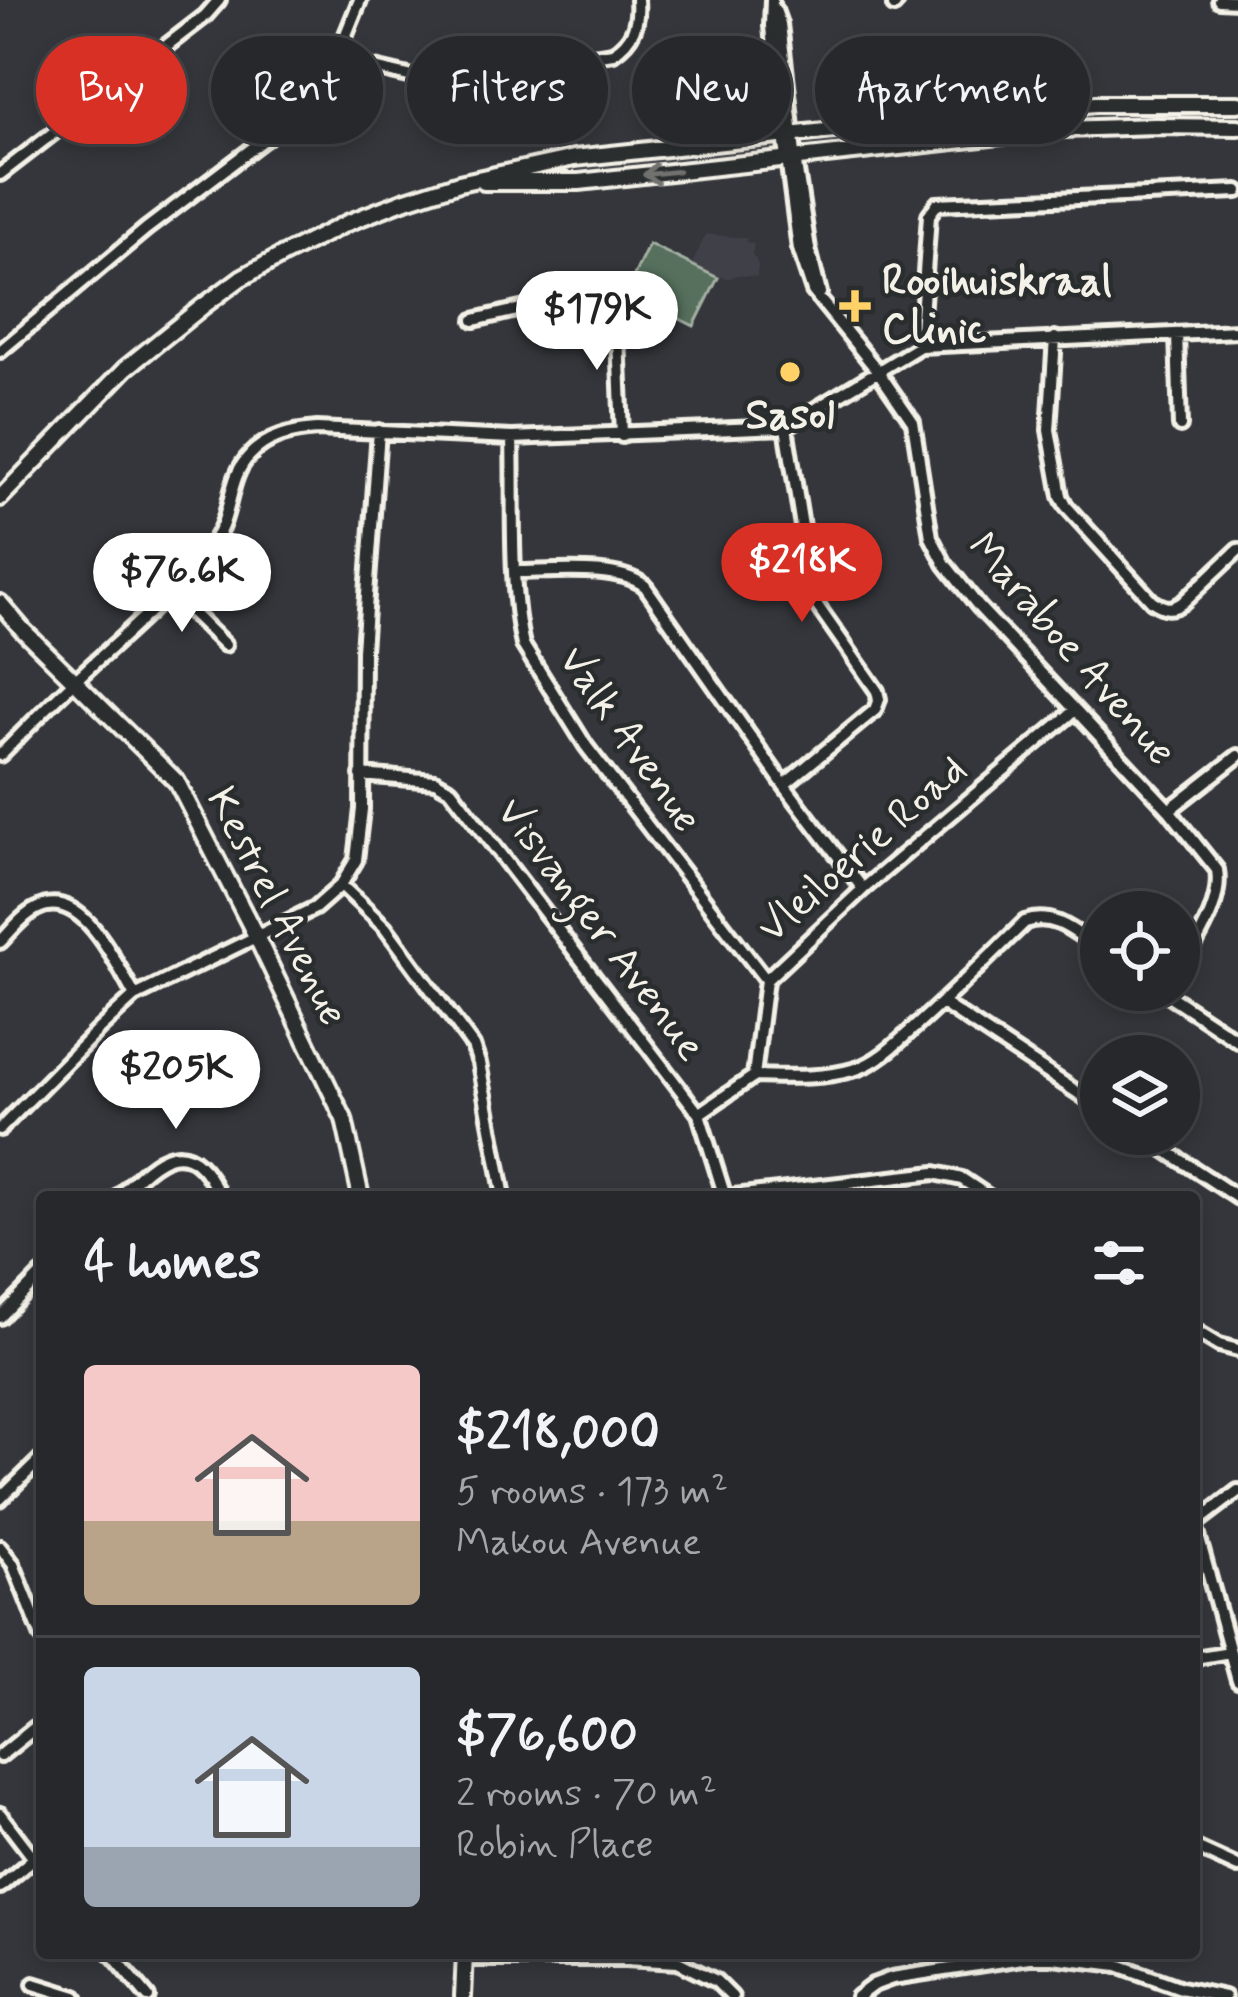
<!DOCTYPE html>
<meta charset="utf-8">
<style>
body{margin:0;font-family:Mynerve,sans-serif;background:#333438;color:#f1f3f6;height:100vh;display:flex;flex-direction:column;font-size:45px;white-space:nowrap}
*{box-sizing:border-box;margin:0}
p{font-size:39px;color:#a4a6a9}
.icon{flex:none;width:66px;height:66px;fill:none;stroke:currentColor;stroke-width:2;stroke-linecap:round;stroke-linejoin:round}
.map{position:relative;flex:1;overflow:hidden}
.panel{position:absolute;left:36px;top:1191px;width:1164px;height:768px;display:flex;flex-direction:column;background:#27282c;border-radius:12px;box-shadow:0 6px 18px #0003,0 0 0 3px #434448}
.panel>*{flex:none}
.banner{position:absolute;left:36px;top:36px;width:1167px;height:108px;display:flex;gap:24px}
.controls{position:absolute;left:1080px;top:891px;display:grid;gap:24px}
.controls a{display:grid;place-items:center;width:120px;height:120px;border-radius:50%;background:#27282c;box-shadow:0 6px 18px #0003,0 0 0 3px #434448;font-size:60px}
.price{position:absolute;translate:-50% -102px;padding:0 27px;border-radius:42px;background:#fff;color:#222;font-size:39px;line-height:78px;filter:drop-shadow(0 3px 6px #0008)}
.price::after{content:'';position:absolute;left:50%;top:72px;width:36px;height:27px;margin-left:-18px;background:inherit;clip-path:polygon(0 0,100% 0,50% 100%)}
.price.on{background:#d93025;color:#fff}
ul{padding:0;list-style:none}
li{display:flex;align-items:center;gap:36px;height:300px;padding:0 48px}
li+li{border-top:3px solid #434448}
li span{display:grid;place-items:center;flex:none;width:336px;height:240px;border-radius:12px;color:#555}
li>.icon{margin-inline-start:auto}
span .icon{width:144px;height:144px;fill:#fffc;stroke-width:1}
li b{font-size:51px}
h2{display:flex;justify-content:space-between;align-items:center;height:144px;padding:0 48px;font-size:51px}
.tag{padding:0 42px;border-radius:54px;background:#27282c;box-shadow:0 6px 18px #0003,0 0 0 3px #434448;font-size:42px;line-height:108px}
.tag.on{background:#d93025;color:#fff}
.map>svg:first-child{display:block}
.built{fill:#40414a}
.green{fill:#56705d;stroke:#a5b0a2;stroke-width:3}
.lines{fill:none;stroke-linecap:round;stroke-linejoin:round}
.street-casing{stroke:#f4f1e8;stroke-width:20}
.secondary-casing{stroke:#f4f1e8;stroke-width:22}
.street{stroke:#2a2d2e;stroke-width:10}
.secondary{stroke:#2a2d2e;stroke-width:14}
.oneway{stroke:#71726f}
.poi-dot{fill:#ffd166;stroke:#2a2d2e;stroke-width:4.5}
.labels{text-anchor:middle;dominant-baseline:central;stroke-width:9;stroke-linejoin:round;paint-order:stroke}
.poi-label{font-size:42px;font-weight:bold;fill:#f4f1e8;stroke:#2a2d2e;text-anchor:start}
.street-label{font-size:42px;fill:#f4f1e8;stroke:#2a2d2e}
</style>
<div class="map">
<svg width="1238" height="1997" viewBox="0 0 1238 1997">
<rect width="100%" height="100%" fill="#34363b"/>
<filter id="ink" filterUnits="userSpaceOnUse"><feTurbulence type="fractalNoise" baseFrequency=".00833" numOctaves="2"/><feDisplacementMap in="SourceGraphic" scale="24" xChannelSelector="R" yChannelSelector="G"/><feConvolveMatrix kernelMatrix="1 2 1 2 8 2 1 2 1" color-interpolation-filters="sRGB"/></filter>
<g filter="url(#ink)">
<path class="built" d="M706,234L746,238V242L754,244L752,254L758,264L757,277L736,275L730,278L718,277L692,264Z"/>
<path class="green" d="M649,244L718,278L694,326L626,292Z"/>
<g class="lines">
<g class="street-casing">
<path id="street" d="M772,0L771,26L775,67L799,249L813,291L877,370L913,422L931,537L945,564L979,607L1169,810L1217,870C1223,905 1195,942 1179,973
M1219,0L1238,1
M894,6L898,0
M775,10L780,24L797,171L809,249L820,293
M336,59L430,81L613,53C633,40 639,24 637,0
M0,174L205,16L219,0
M474,320L594,292L608,296L617,310L622,436
M1177,334L1180,426
M1055,338L1049,430L1061,496L1066,506L1152,601C1163,608 1170,611 1182,603L1238,550
M920,346L1238,331
M0,351L146,229L286,123L336,59L360,0
M512,438C514,501 509,585 523,645L586,746L766,980
M516,572C551,572 617,564 645,586L784,785L863,889
M171,592L225,645
M0,755C26,729 52,702 79,677C126,633 177,592 215,539C233,513 227,478 250,455C268,436 292,431 317,429L512,438L786,427L920,346L929,215L937,204L1238,191
M361,775L435,781L451,790L699,1114L725,1197
M784,785L875,710L879,699L877,691L814,601L786,427
M1169,810L1238,756
M341,885L385,927L473,1046L479,1063L504,1197
M0,942C11,931 22,916 36,909C82,884 117,966 135,996
M1161,990L1238,1041
M942,1003L1101,1108
M754,1076C788,1077 823,1079 856,1069C880,1061 898,1042 916,1026C954,992 989,957 1025,922C1055,911 1077,934 1101,950
M699,1114L754,1076L766,980L863,889L1074,711
M0,1129L99,1029L135,996L315,908L341,885L356,860L362,809L363,650L379,431
M1141,1134L1238,1198
M118,1197C158,1156 189,1128 220,1197
M725,1197L935,1173L962,1179L989,1197
M0,1317L42,1274
M1194,1330L1219,1345L1238,1350
M0,1499L42,1458
M1194,1521L1238,1681
M1196,1523L1238,1491
M0,1547L13,1564L42,1637
M1194,1658L1230,1652
M0,1756L42,1722
M0,1814L42,1869
M1194,1847L1238,1867
M0,1887L33,1859
M111,1953L148,1997
M465,1959H625L678,1962L716,1981L732,1997
M34,1984L76,1997
M857,1997L873,1985L892,1978L1029,1957H1053L1118,1965L1181,1988L1224,1997"/>
</g>
<g class="secondary-casing">
<path id="secondary" d="M484,182H579L1064,129L1155,126L1238,127
M0,498L126,368L202,307L241,278L283,255L347,223L403,201L459,183L574,158L1039,108L1096,104H1238
M0,603L23,630L177,782L256,936L344,1119L361,1197
M463,1997L465,1953"/>
</g>
<use href="#street" class="street"/>
<use href="#secondary" class="secondary"/>
</g>
<defs><path id="oneway-shaft" d="M-6 0H5M1.5-3L5.5 0L1.5 3" fill="none" stroke-width="1.6" stroke-linecap="round" stroke-linejoin="round" transform="scale(3)"/></defs>
<use class="oneway" href="#oneway-shaft" transform="translate(661 173) rotate(174)"/>
</g>
<g class="poi-dot">
<path d="M849 288h12v12h12v12h-12v12h-12v-12h-12v-12h12z"/>
<circle cx="790" cy="372" r="12"/>
</g>
<g class="labels">
<g class="poi-label">
<text x="882" y="282">Rooihuiskraal<tspan x="882" dy="48">Clinic</tspan></text>
<text x="790" y="416" text-anchor="middle">Sasol</text>
</g>
<g class="street-label">
<text transform="translate(1071 650) rotate(49)">Maraboe Avenue</text>
<text transform="translate(629 740) rotate(55)">Valk Avenue</text>
<text transform="translate(863 850) rotate(-41)">Vleiloerie Road</text>
<text transform="translate(276 907) rotate(63)">Kestrel Avenue</text>
<text transform="translate(600 930) rotate(53)">Visvanger Avenue</text>
</g>
</g>
</svg>
<div class="controls">
<a><svg class="icon" aria-label="locate" viewBox="0 0 24 24"><circle cx="12" cy="12" r="6"/><path d="M12 2v4M12 18v4M2 12h4M18 12h4"/></svg></a>
<a><svg class="icon" aria-label="layers" viewBox="0 0 24 24"><path d="M12 4l9 5-9 5-9-5zM3 14l9 5 9-5"/></svg></a>
</div>
<b class="price" style="left:597px;top:373px">$179K</b>
<b class="price on" style="left:802px;top:625px">$218K</b>
<b class="price" style="left:182px;top:635px">$76.6K</b>
<b class="price" style="left:176px;top:1132px">$205K</b>
<div class="banner">
<a class="tag on">Buy</a>
<a class="tag">Rent</a>
<a class="tag">Filters</a>
<a class="tag">New</a>
<a class="tag">Apartment</a>
</div>
<section class="panel">
<h2>4 homes<svg class="icon" aria-label="filters" viewBox="0 0 24 24"><path d="M4 7h16M4 17h16"/><circle cx="9" cy="7" r="2"/><circle cx="15" cy="17" r="2"/></svg></h2>
<ul>
<li><span style="background:linear-gradient(#f6c9c9 65%,#b9a48a 0)"><svg class="icon" aria-label="home" viewBox="0 0 24 24"><path d="M3 11l9-7 9 7M6 9v11h12V9"/></svg></span><div><b>$218,000</b><p>5 rooms · 173 m²</p><p>Makou Avenue</p></div></li>
<li><span style="background:linear-gradient(#c9d6e8 75%,#9aa5b1 0)"><svg class="icon" aria-label="home" viewBox="0 0 24 24"><path d="M3 11l9-7 9 7M6 9v11h12V9"/></svg></span><div><b>$76,600</b><p>2 rooms · 70 m²</p><p>Robin Place</p></div></li>
</ul>
</section>
</div>
